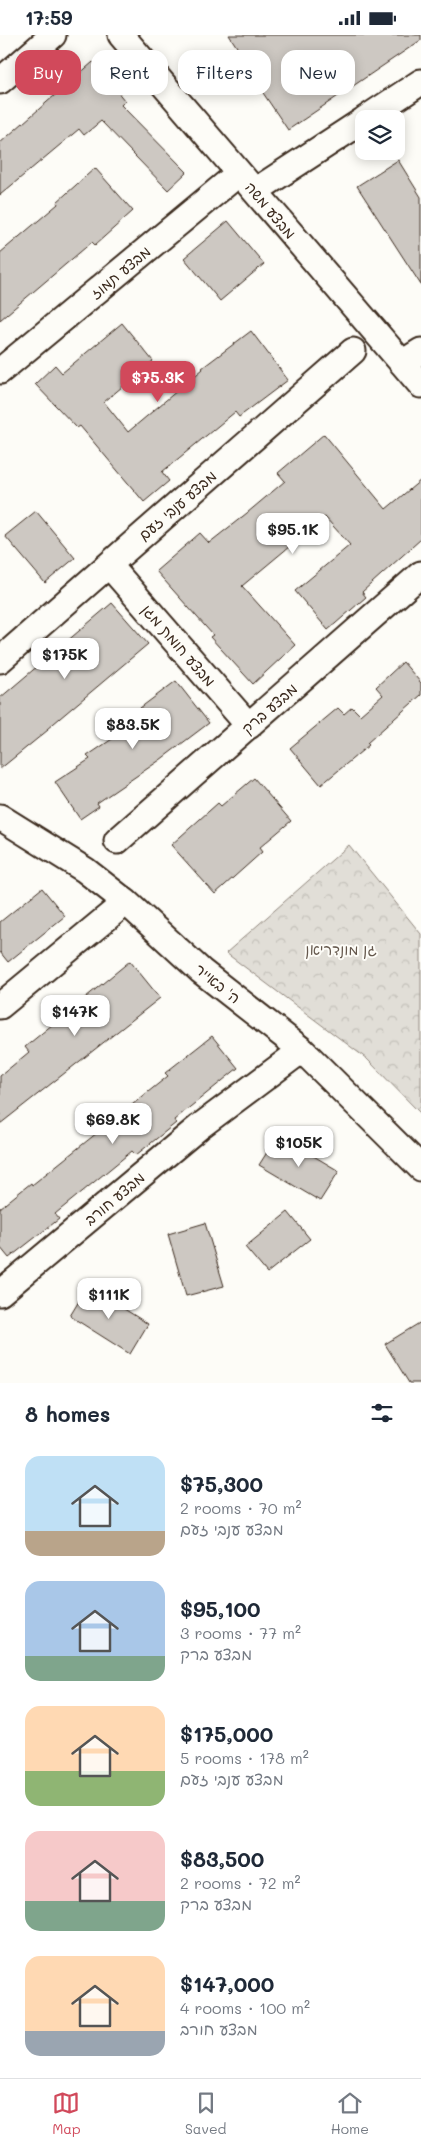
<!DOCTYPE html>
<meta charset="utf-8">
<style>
body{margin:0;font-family:Mali,"Playpen Sans Hebrew",sans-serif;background:#f6f6f7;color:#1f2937;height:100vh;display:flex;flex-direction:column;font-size:19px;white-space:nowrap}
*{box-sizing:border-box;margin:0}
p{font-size:16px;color:#747a83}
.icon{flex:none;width:28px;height:28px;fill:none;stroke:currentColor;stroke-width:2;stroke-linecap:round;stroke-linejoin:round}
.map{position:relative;height:1348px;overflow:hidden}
.panel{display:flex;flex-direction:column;background:#fff;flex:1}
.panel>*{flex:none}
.top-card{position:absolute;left:15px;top:15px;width:391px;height:45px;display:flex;gap:10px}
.tools{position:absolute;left:355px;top:75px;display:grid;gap:10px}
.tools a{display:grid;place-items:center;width:50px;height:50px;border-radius:10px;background:#fff;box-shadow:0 2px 12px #0003;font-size:25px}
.price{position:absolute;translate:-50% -42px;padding:0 11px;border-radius:10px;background:#fff;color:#222;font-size:16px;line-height:32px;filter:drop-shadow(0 1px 2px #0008)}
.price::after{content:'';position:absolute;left:50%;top:30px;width:15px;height:11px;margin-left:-8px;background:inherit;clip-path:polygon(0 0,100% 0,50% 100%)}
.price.on{background:#d1495b;color:#fff}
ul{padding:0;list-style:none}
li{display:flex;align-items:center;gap:15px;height:125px;padding:0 25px}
li span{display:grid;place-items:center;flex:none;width:140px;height:100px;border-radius:15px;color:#555}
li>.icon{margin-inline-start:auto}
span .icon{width:60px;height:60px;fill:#fffc;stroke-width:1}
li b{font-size:21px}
h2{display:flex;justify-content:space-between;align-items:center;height:60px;padding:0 25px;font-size:21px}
.tag{padding:0 18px;border-radius:15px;background:#fff;box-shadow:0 2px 12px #0003;font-size:18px;line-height:45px}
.tag.on{background:#d1495b;color:#fff}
.status{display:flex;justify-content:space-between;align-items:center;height:35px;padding:0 25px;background:#fff;direction:ltr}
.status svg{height:14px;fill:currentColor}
.dock{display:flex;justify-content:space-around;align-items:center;height:70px;border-top:1px solid #e0e1e3;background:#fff;font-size:14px;color:#747a83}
.dock a{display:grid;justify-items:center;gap:2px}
.dock .on{color:#d1495b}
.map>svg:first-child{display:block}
.park{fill:url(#park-crowns);stroke:#8e847a}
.building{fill:#cdc8c2;stroke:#3b2a1e}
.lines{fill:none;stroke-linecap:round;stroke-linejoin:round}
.minor-casing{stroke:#3b2a1e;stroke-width:29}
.minor{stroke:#fdfcf7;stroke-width:25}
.labels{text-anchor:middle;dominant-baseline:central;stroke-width:4;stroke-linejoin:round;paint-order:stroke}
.street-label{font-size:15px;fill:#3b2a1e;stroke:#fdfcf7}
.park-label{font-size:15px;fill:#64574c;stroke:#fdfcf7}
</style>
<div class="status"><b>17:59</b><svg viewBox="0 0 49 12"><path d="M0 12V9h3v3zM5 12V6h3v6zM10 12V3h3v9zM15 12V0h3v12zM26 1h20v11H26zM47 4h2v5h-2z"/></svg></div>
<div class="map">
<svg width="421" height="1348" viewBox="0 0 421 1348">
<defs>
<pattern id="park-crowns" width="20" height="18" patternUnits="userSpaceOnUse" patternTransform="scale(1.25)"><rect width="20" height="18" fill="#e1ded7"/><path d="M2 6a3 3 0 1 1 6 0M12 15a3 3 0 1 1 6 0" fill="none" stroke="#c2bfb8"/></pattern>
</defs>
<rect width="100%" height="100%" fill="#fdfcf7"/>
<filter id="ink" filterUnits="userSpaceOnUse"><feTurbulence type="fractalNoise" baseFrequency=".02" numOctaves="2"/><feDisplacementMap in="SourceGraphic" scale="10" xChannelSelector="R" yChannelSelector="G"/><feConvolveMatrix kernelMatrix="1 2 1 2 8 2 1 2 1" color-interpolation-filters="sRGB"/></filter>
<g filter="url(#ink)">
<path class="park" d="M349,810L421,899V1079L367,1024L226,918Z"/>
<path class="building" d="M229,0H421V5L288,95L257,49L260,47Z
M93,27L125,66L121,70L187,137L168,155L101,86L84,100L79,94L0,160V108Z
M398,125L421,162V250L357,151Z
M95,133L133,176L95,210L92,207L0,285V218L58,169L57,167Z
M228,186L264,229L220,266L184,223Z
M122,288L153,326L104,367L128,397L203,334L202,333L251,296L288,345L239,382L235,377L162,437L169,446L144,467L80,391L77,393L35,349L55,330L62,338Z
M324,399L386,474L421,445V504L362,557L366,562L328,595L295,556L350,510L325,482L242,551L295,610L253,649L210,602L213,600L156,536L200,498L209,508L247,478L285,446L278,438Z
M36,476L75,523L45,548L5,501Z
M112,568L148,609L47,694L48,695L0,734V663Z
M403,627L421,648V660L367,708L369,710L321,750L290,713L338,673L344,679L352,672L360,680L383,660L376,652Z
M176,646L209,688L160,725L97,768L99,771L80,784L55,747L90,724L87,721L146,681L140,673Z
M254,743L291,786L259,813L262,817L215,859L171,810L218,768L221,771Z
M42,853L65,881L8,927L0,917V887Z
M130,926L160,963L0,1089V1041L29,1017L25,1012Z
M212,1001L238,1033L174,1085L176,1088L136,1120L132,1116L55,1179L59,1184L9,1223L0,1212V1173L31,1148L32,1150L168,1041L165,1038Z
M278,1100L339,1136L320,1166L259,1130Z
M288,1177L310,1204L267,1238L245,1212Z
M205,1188L224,1251L186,1261L168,1199Z
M88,1251L148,1289L130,1319L70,1281Z
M421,1287V1348H409L385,1309Z"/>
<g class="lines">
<g class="minor-casing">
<path id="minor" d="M121,0L421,350
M0,46L53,0
M365,84L421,47
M255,156L364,85
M402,328L421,316
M0,336L239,138
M109,530L249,691
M0,625L353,316
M0,782L85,835L126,867L201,936L302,1015L421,1133
M117,806L421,539
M0,971L126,867
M0,1258L199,1092L302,1015"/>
</g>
<use href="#minor" class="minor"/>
</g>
</g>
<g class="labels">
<g class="street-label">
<text transform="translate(271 175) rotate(50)">מבצע משה</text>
<text transform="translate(120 237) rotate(-40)">מבצע תמוז</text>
<text transform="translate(177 470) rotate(-41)">מבצע ענבי זעם</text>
<text transform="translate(179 610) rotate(49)">מבצע חומת מגן</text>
<text transform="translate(269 673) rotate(-41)">מבצע ברק</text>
<text transform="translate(218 948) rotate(39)">ה' באייר</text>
<text transform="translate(114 1163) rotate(-40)">מבצע חורב</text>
</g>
<g class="park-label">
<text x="341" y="914">גן מונדריאן</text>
</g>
</g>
</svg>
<div class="tools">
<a><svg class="icon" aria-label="layers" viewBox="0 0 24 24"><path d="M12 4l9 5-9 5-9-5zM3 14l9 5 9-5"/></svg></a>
</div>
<b class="price on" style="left:158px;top:368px">$75.3K</b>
<b class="price" style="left:293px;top:520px">$95.1K</b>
<b class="price" style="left:65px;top:645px">$175K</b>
<b class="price" style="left:133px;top:715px">$83.5K</b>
<b class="price" style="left:75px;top:1002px">$147K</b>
<b class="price" style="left:113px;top:1110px">$69.8K</b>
<b class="price" style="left:299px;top:1133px">$105K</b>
<b class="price" style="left:109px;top:1285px">$111K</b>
<div class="top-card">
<a class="tag on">Buy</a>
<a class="tag">Rent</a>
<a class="tag">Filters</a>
<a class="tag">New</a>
</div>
</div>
<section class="panel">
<h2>8 homes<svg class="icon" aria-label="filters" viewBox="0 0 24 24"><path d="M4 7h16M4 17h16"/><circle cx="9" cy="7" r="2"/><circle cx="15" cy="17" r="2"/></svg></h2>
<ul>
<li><span style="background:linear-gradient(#bfe0f5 75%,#b9a48a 0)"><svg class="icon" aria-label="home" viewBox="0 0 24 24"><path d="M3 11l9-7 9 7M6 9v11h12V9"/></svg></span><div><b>$75,300</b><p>2 rooms · 70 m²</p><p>מבצע ענבי זעם</p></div></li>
<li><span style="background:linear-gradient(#a9c7e8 75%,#7fa58c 0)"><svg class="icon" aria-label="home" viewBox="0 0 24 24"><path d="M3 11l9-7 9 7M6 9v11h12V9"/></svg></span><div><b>$95,100</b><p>3 rooms · 77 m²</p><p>מבצע ברק</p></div></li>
<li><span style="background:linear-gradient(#ffd9b3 65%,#8fb573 0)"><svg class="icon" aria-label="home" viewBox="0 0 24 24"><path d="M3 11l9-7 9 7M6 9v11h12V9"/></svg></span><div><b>$175,000</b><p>5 rooms · 178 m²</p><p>מבצע ענבי זעם</p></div></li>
<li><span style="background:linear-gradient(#f6c9c9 70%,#7fa58c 0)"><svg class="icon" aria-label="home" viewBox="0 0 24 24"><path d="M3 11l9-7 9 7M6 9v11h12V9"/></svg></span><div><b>$83,500</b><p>2 rooms · 72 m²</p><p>מבצע ברק</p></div></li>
<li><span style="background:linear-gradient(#ffd9b3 75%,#9aa5b1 0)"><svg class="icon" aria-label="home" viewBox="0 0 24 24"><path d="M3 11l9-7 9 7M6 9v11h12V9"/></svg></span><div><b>$147,000</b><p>4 rooms · 100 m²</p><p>מבצע חורב</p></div></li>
</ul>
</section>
<nav class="dock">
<a class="on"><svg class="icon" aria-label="map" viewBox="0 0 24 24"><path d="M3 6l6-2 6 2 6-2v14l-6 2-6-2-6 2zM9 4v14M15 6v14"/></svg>Map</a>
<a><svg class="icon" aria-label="saved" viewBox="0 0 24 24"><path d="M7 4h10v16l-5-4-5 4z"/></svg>Saved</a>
<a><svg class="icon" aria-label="home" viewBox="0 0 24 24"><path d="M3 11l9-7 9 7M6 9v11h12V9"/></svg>Home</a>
</nav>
